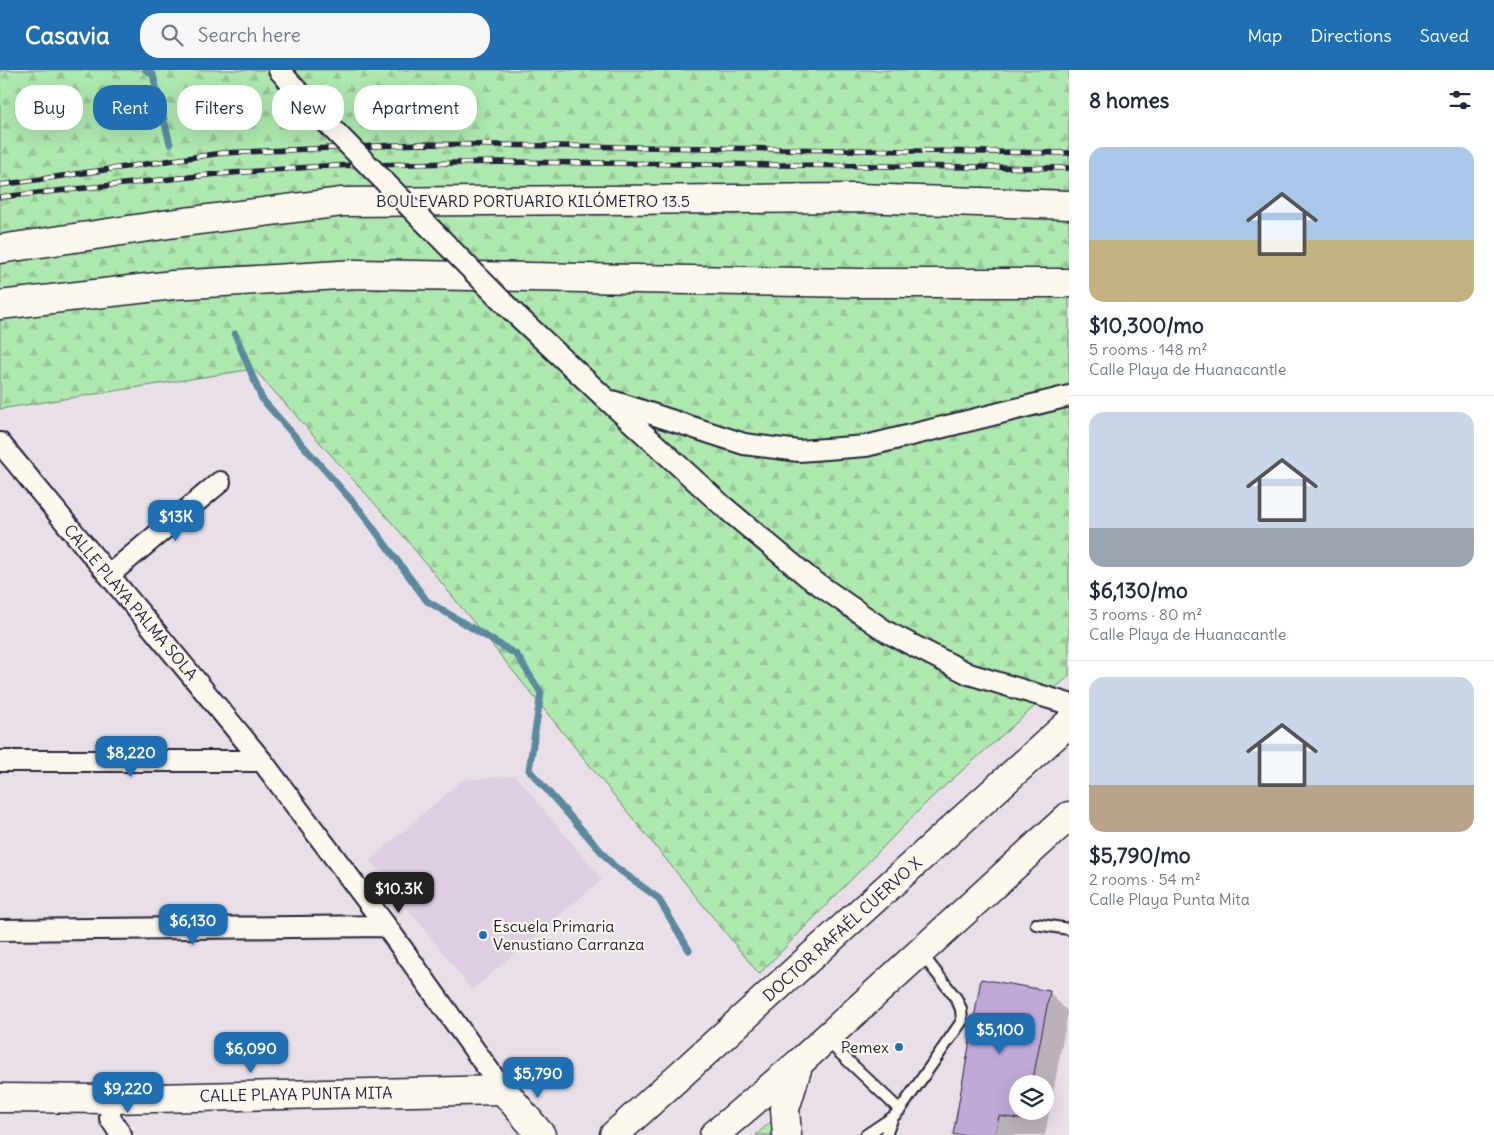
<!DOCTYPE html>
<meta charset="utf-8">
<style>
body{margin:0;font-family:Delius,sans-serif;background:#f6f6f7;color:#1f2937;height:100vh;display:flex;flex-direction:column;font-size:19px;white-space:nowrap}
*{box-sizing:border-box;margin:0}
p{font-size:16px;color:#747a83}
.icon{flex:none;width:28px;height:28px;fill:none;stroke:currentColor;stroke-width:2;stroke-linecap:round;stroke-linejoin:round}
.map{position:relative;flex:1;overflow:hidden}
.side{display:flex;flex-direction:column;background:#fff;width:425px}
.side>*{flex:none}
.guide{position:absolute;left:15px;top:15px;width:475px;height:45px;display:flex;gap:10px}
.tools{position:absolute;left:1009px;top:1005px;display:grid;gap:10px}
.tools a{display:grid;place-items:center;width:45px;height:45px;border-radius:50%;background:#fff;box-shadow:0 5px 20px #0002;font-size:25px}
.price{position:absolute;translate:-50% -42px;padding:0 11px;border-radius:10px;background:#1f6fb2;color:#fff;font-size:16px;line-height:32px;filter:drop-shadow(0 1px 2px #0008)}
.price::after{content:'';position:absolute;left:50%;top:30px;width:15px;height:11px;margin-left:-8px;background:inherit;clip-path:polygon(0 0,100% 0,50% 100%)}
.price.active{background:#222;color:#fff}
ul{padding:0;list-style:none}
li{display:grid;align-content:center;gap:10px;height:265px;padding:0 20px}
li+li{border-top:1px solid #e0e1e3}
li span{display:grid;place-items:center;height:155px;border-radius:15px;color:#555}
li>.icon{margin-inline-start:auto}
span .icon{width:90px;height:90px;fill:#fffc;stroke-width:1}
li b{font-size:21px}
h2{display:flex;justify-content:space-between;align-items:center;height:60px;padding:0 20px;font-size:21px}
.pill{padding:0 18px;border-radius:20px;background:#fff;box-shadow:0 5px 20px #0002;font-size:18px;line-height:45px}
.pill.active{background:#1f6fb2;color:#fff}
header{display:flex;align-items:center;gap:30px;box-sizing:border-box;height:70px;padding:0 25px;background:#1f6fb2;color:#fff}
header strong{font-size:24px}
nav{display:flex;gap:28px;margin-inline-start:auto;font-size:18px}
.search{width:350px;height:45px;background:#f6f6f7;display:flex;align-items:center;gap:12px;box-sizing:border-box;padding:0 18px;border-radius:20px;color:#747a83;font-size:19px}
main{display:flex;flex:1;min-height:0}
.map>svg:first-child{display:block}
.built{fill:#ddcee2}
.grass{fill:#ade8ae;stroke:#688574}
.forest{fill:url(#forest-firs);stroke:#688574}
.shadow{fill:#0003;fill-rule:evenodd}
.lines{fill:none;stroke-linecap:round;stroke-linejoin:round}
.stream{stroke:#5b899e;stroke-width:7}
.building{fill:#c0a8d7;stroke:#22223b}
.lane-casing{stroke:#22223b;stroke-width:14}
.street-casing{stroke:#22223b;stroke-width:24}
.secondary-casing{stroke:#22223b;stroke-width:31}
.primary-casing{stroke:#22223b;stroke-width:31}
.highway-casing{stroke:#22223b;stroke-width:31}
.lane{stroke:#fbf7ec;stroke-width:10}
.street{stroke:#fbf7ec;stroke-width:20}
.secondary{stroke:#fbf7ec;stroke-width:28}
.primary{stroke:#fbf7ec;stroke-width:28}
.highway{stroke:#fbf7ec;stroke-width:28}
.rail-casing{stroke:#22223b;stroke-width:5.5}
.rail{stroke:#fbf7ec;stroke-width:4;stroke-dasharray:11;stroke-linecap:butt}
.street-bridge-casing{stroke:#22223b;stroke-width:24;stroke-linecap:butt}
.street-bridge{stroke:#fbf7ec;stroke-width:20}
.poi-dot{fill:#1f6fb2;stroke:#fbf7ec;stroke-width:2}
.labels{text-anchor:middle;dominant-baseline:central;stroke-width:4.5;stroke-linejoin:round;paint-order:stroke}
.street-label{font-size:16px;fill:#22223b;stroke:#fbf7ec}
.poi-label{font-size:16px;fill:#22223b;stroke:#fbf7ec;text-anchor:start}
</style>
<header>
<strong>Casavia</strong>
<div class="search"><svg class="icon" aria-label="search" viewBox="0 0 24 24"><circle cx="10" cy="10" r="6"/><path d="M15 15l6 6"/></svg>Search here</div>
<nav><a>Map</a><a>Directions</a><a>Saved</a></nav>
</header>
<main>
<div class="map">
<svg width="1069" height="1065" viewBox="0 0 1069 1065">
<defs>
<pattern id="forest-firs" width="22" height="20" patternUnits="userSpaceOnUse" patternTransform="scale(1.25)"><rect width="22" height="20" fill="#ade8ae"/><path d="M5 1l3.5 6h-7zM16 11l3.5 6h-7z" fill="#95c797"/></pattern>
</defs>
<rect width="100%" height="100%" fill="#e9dfe6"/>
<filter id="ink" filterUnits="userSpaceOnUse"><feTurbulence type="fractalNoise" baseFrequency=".02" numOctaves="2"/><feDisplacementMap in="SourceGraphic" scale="10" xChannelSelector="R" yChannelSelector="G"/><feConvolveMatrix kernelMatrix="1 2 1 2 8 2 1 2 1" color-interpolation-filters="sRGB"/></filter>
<g filter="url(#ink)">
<path class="built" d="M515,706L602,809L472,920L370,790L462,710Z"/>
<path class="grass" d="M775,1048L777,1065H756Z"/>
<path class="forest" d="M0,0H1069V606L930,729L759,904L401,463L254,299L0,339Z"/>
<path class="shadow" d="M1049,922L1068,942L1045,1065H954ZM1018,1014H1045V1041H1018Z"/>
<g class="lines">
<path class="stream" d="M146,0L153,5L170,74
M235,264L262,329L360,440L427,531L517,585L541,623L529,700L614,796L658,828L689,880"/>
</g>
<path class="building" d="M981,909L1050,921L1032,1014H1018V1041H1027L1025,1050L999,1046L995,1065H953Z"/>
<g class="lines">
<g class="lane-casing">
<path id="lane" d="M1036,854L1069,859
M826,970L900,1040
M866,1065L893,1047L900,1040L962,951L961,939L956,928L921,883
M886,1065L893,1047"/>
</g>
<g class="street-casing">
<path id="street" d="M279,0L319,45
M509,238L606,329L723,436L808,507L887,562L969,604L1069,634
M612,331L744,374L799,381L866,376L1069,326
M0,373L262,691L386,856L503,1020
M109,505L220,412
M0,691H262
M0,860L386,856
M111,1029L110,1048L121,1065"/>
</g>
<g class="secondary-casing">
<path id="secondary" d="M0,1028L111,1029L503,1020L541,1065"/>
</g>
<g class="primary-casing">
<path id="primary" d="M614,1065L1069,653
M714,1065L799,993L1069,746
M787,1065L785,1039L799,993"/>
</g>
<g class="highway-casing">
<path id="highway" d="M0,179L176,153L342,132L858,128L1069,135
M0,235L173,215L356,204L859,213H1069"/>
</g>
<use href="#lane" class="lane"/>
<use href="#street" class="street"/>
<use href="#secondary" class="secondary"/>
<use href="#primary" class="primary"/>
<use href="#highway" class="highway"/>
<g class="rail-casing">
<path id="rail" d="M0,115L222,83L420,74L1069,83
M0,127L218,104L325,96L498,92L1069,98"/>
</g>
<use href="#rail" class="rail"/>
<g class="street-bridge-casing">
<path id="street-bridge" d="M319,45L509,238"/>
</g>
<use href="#street-bridge" class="street-bridge"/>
</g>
</g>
<g class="poi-dot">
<circle cx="483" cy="865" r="5"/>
<circle cx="899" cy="977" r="5"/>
</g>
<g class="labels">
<g class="street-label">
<text x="533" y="131">BOULEVARD PORTUARIO KILÓMETRO 13.5</text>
<text transform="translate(131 532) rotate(50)">CALLE PLAYA PALMA SOLA</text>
<text transform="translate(842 859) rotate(-42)">DOCTOR RAFAÉL CUERVO X</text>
<text transform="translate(296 1024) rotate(-1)">CALLE PLAYA PUNTA MITA</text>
</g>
<g class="poi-label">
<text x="493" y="856">Escuela Primaria<tspan x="493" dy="18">Venustiano Carranza</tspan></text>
<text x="889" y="977" text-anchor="end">Pemex</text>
</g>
</g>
</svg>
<div class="tools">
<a><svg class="icon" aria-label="layers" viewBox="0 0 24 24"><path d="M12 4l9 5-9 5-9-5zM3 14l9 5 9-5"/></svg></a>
</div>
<b class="price" style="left:176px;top:472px">$13K</b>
<b class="price" style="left:131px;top:708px">$8,220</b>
<b class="price active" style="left:399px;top:844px">$10.3K</b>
<b class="price" style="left:193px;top:876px">$6,130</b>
<b class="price" style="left:1000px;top:985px">$5,100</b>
<b class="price" style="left:251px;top:1004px">$6,090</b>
<b class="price" style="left:538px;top:1029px">$5,790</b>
<b class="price" style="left:128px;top:1044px">$9,220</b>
<div class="guide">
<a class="pill">Buy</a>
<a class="pill active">Rent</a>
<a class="pill">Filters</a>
<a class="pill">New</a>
<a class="pill">Apartment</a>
</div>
</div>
<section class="side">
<h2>8 homes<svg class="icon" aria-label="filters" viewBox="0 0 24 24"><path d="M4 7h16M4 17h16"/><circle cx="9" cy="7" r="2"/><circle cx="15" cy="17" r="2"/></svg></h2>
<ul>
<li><span style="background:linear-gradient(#a9c7e8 60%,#c2b280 0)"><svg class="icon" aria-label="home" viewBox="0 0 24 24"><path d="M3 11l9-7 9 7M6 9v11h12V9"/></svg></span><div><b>$10,300/mo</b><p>5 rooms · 148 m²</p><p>Calle Playa de Huanacantle</p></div></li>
<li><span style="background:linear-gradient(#c9d6e8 75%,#9aa5b1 0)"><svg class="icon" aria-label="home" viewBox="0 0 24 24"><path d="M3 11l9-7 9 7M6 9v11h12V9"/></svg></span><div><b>$6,130/mo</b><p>3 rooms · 80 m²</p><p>Calle Playa de Huanacantle</p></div></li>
<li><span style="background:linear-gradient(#c9d6e8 70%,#b9a48a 0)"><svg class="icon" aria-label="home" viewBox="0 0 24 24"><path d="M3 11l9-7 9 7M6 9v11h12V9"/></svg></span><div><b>$5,790/mo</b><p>2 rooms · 54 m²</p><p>Calle Playa Punta Mita</p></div></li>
</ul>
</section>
</main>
